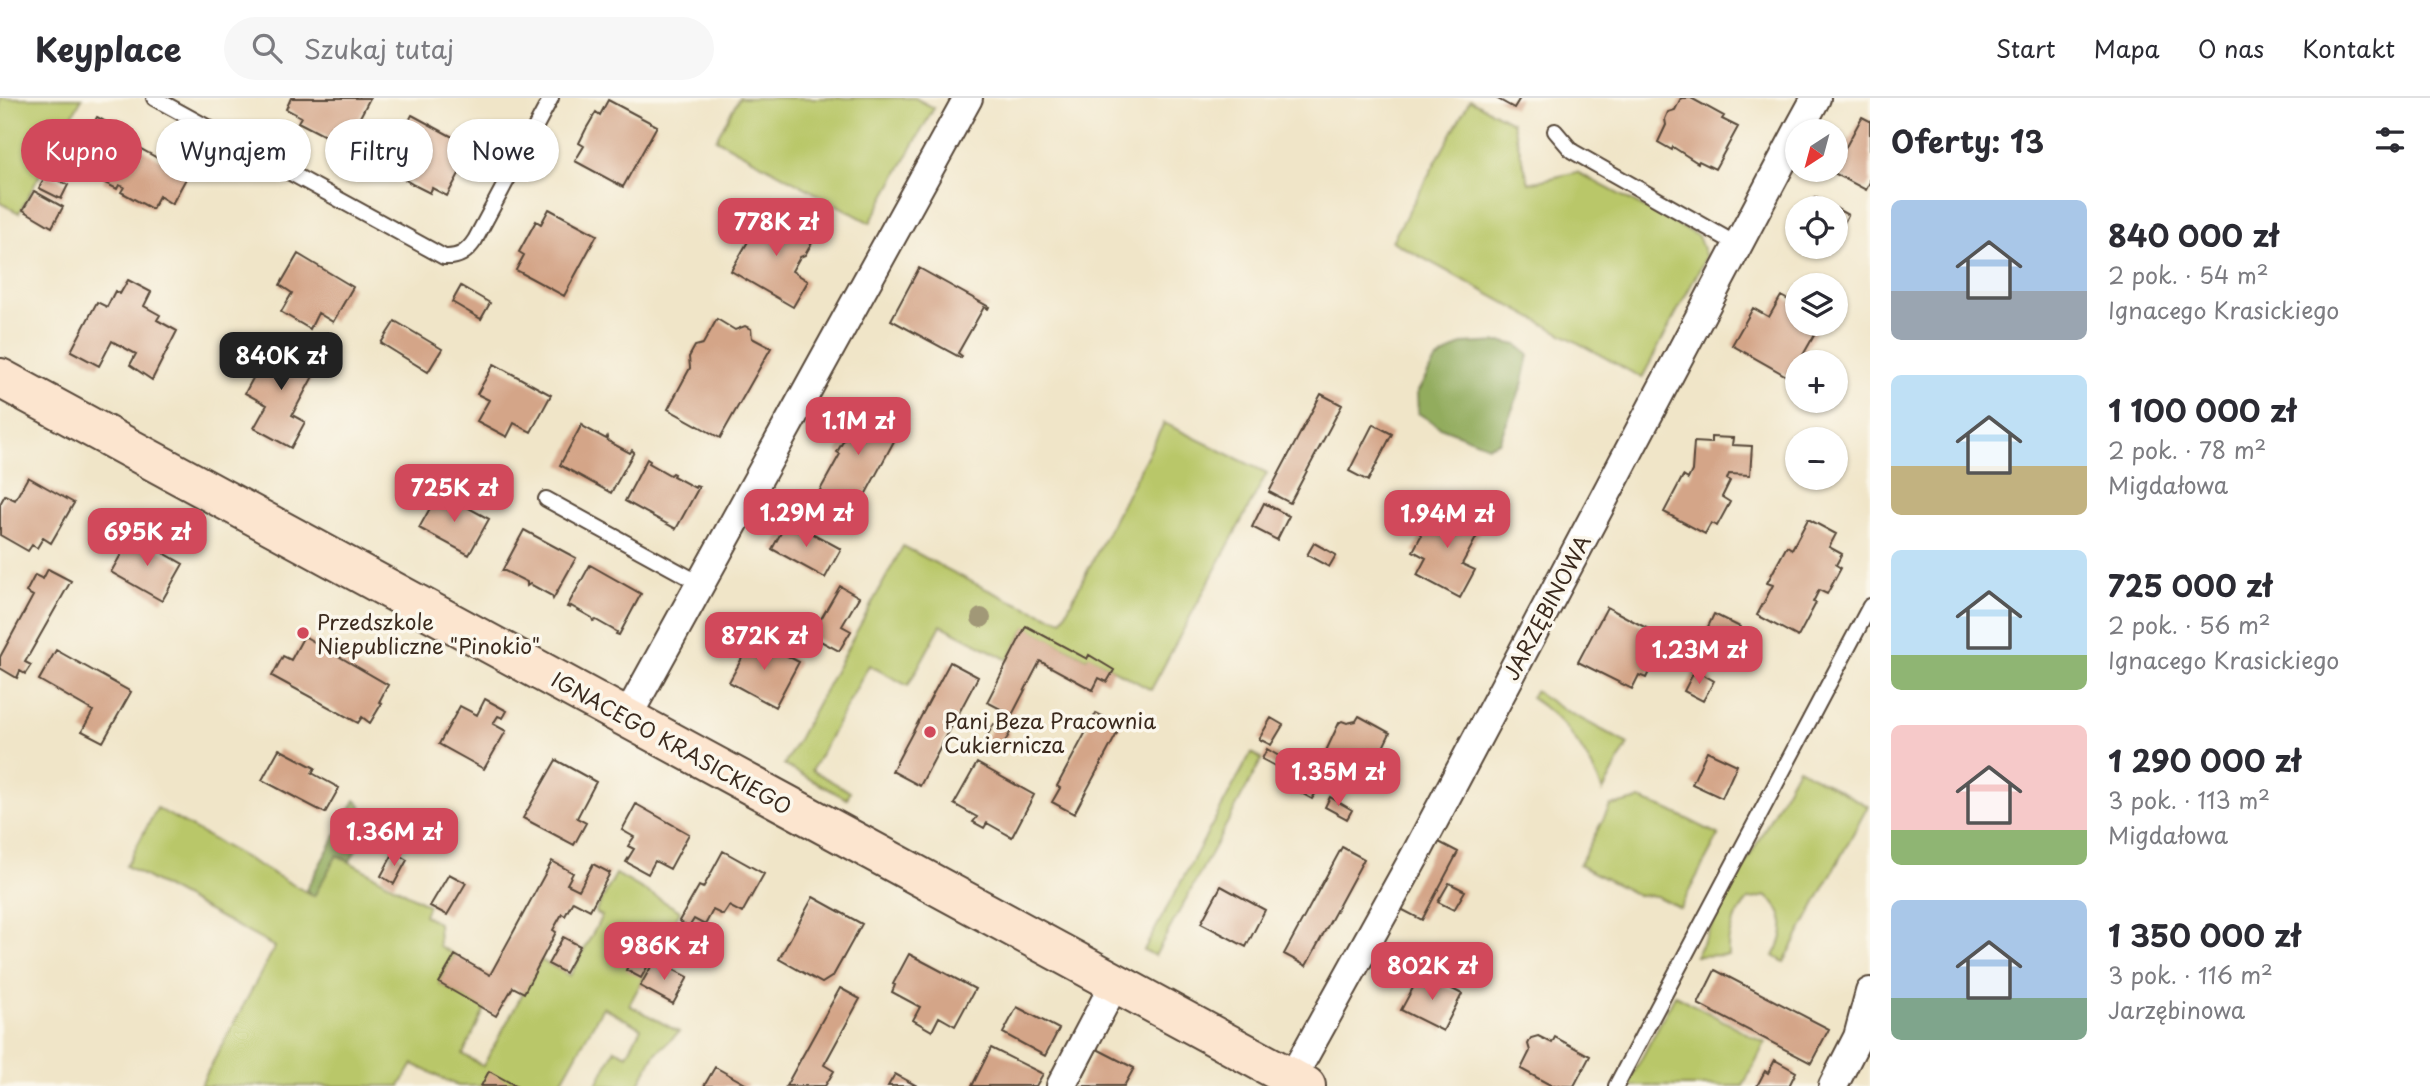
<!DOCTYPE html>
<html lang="pl">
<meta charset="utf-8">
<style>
body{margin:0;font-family:"Playpen Sans",sans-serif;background:#f7f7f7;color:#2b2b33;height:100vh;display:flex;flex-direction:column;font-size:26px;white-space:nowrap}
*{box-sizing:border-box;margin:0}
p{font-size:23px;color:#7c7c81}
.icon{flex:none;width:38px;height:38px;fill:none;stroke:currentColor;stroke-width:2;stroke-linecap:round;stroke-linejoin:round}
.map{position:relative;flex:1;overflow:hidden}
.panel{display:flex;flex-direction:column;background:#fff;width:560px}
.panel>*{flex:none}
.top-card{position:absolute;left:21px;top:21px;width:665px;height:63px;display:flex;gap:14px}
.needle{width:46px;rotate:216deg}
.controls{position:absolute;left:1785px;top:21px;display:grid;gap:14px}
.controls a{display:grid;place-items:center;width:63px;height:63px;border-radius:50%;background:#fff;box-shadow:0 2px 5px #0004;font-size:35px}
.price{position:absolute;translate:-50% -60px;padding:0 16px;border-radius:14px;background:#d1495b;color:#fff;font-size:23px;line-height:46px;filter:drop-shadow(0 2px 4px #0008)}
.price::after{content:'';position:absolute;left:50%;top:42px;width:21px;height:16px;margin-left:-10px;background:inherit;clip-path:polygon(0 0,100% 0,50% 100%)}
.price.active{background:#222;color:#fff}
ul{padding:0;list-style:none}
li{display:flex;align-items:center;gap:21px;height:175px;padding:0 21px}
li span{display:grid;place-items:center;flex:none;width:196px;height:140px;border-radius:10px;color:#555}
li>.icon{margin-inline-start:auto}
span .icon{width:84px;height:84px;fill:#fffc;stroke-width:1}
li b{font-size:30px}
h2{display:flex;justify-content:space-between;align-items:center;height:84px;padding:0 21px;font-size:30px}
.tag{padding:0 24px;border-radius:32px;background:#fff;box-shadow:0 2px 5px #0004;font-size:24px;line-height:63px}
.tag.active{background:#d1495b;color:#fff}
header{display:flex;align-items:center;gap:42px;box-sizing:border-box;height:98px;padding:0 35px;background:#fff;border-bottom:2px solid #e1e1e2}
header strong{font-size:33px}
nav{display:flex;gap:38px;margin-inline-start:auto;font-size:24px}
.search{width:490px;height:63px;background:#f7f7f7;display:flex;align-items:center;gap:18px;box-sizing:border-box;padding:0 24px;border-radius:38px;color:#7c7c81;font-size:26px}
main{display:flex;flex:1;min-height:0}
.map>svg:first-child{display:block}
.green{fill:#b9c769;stroke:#7a7844;stroke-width:2}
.forest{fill:#92ac5d;stroke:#666b3e;stroke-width:2}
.building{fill:#d4a588}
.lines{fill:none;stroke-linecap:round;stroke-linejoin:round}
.lane-casing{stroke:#564638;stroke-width:18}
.street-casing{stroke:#564638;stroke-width:32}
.secondary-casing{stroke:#564638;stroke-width:42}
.lane{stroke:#fff;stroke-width:14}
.street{stroke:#fff;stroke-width:28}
.secondary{stroke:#fce5cf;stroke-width:38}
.tree{fill:#a19877}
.poi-dot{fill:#d1495b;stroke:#fbf7ec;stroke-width:2.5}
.labels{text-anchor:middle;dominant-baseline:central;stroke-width:7;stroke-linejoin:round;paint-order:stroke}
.street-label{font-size:21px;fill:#3b2a1e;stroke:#fbf7ec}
.poi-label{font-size:21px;fill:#3b2a1e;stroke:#fbf7ec;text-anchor:start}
</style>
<header>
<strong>Keyplace</strong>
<div class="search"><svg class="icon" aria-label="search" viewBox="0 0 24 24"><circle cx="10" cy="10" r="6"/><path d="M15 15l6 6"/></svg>Szukaj tutaj</div>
<nav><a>Start</a><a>Mapa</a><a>O nas</a><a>Kontakt</a></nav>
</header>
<main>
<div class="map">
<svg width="1870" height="988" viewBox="0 0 1870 988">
<rect width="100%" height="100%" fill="#fbf7ec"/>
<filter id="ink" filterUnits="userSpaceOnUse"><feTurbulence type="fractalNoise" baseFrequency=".0143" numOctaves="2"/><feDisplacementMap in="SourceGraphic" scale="14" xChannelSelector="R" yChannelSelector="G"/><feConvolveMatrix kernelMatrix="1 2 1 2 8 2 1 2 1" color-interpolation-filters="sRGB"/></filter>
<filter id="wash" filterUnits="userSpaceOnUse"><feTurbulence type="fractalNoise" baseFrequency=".00686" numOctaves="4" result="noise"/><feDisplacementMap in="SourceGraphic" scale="28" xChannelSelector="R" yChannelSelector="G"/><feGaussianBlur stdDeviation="1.57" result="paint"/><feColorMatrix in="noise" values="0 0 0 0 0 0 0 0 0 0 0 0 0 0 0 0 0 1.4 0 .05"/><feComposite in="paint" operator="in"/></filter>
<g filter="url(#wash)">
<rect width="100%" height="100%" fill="#f0e5c8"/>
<path class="green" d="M0,0H82L19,115L0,105Z
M739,0H915L934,10L870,125L716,41Z
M1470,2L1512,24L1529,85L1577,74L1698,138L1706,159L1642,280L1392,143Z
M1164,325L1267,375L1151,592L1089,558L1087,561L1026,529L1008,562L941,527L908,588L869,567L812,672L850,694L847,701L784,667L903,448C955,475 1006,504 1062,522Z
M1535,593L1559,609L1628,646L1603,693C1587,655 1566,622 1531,600Z
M1251,655L1262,661L1155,858L1144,852Z
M1798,670L1868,708L1784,864L1774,858C1787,835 1788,815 1766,798L1748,802C1734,819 1727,834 1728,857L1695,858Z
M1640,701L1671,713L1719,737L1680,810L1656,798L1637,797L1579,767L1610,708Z
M157,710L313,798L337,757L428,807L424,817L438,825L439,848L455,857L439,885L485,911L463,956L483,968L541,862L570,878L602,818L595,814L616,776L680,813L629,907L679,934L655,956L638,988H596L615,951L627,957L641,930L603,909L560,986L564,988H458L413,966L400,988H200L275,849L126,768Z
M1675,897L1765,945L1743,988H1627Z"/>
<path class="forest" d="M1503,244L1517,247L1529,257L1522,288L1499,344L1488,348L1440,329L1418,315L1417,295L1435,263L1462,246Z
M355,702L361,707L362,716L373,722L350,763L337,757L314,798L306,792Z"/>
<g id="blocks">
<path class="building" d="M291,0H370L347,44L331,35L329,40L298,24L301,19L286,11Z
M1496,0H1520L1514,10Z
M1681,0H1691L1724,18L1722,21L1738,29L1715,71L1699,63L1698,65L1673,49L1672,52L1658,44L1666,27L1665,21L1668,14L1675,12Z
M608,2L657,28L623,89L575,63L584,48L579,45L586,31L596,14L600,17Z
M412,17L473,50L447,98L432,90L430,95L414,87L399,78L402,73L386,65Z
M97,19L117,30L114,36L188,77L172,106L159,98L152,111L121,94L124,89L119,87L117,91L103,84L105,79L99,75L108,58L103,55L94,70L75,59Z
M1862,19L1870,23V84L1866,92L1832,74L1836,72V67Z
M47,76L68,87L61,101L39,90Z
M34,93L63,109L52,129L23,112Z
M1815,99L1848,117L1836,141V110H1809Z
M549,111L597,137L564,198L516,172L524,157L519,154L536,123L541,126Z
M764,117L786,130L791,121L817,136L805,157L800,159L792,173L808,183L793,209L731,173L754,133L753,129Z
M298,156L353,189L333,224L318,215L310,231L281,214L292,195L280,187Z
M919,170L989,209L988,211L984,209L958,255L962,258L961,260L891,222Z
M128,182L151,194L144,208L160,217L157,222L177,233L152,282L130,267L136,256L112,243L99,268L71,253L97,204L107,209L115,193L120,196Z
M461,188L490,205L481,221L452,204Z
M1781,198L1797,207V226H1807L1806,228L1816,234L1799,264H1797L1790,280L1732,247L1753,210L1769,219Z
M717,221L735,232L745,228L751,231L752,240L771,250L720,340L668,311L690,270L689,259L695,248L703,246Z
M395,223L442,251L428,274L381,245Z
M289,245L306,256L302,263L317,271L292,317L305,324L291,350L254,330L267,307L245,295L271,247L284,254Z
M494,266L551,297L531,334L514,325L507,339L477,323L489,302L477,296Z
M1321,296L1342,307L1290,405L1269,394Z
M853,306L900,332L856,414L819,394L840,356L837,354L844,342L836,338Z
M582,326L584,329L606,341L607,339L608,343L630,355L632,352L634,354L611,395L560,367Z
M1373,326L1392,336L1368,383L1349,373Z
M1711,339L1733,340L1732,347L1752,348L1750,377L1729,376L1727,381L1730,383L1722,399L1730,404L1717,428L1711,425L1705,436L1664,414L1683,378L1688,381L1692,373L1694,344L1711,345Z
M647,361L650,363L649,365L670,377L672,375L674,376L673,378L695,390L696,388L699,389L676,431L625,403Z
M28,379L74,405L51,445L43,440L37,450L32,447L28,453L0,437V406L5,397L15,402Z
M439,394L489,421L469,457L419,430Z
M1264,405L1289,418L1277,442L1252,429Z
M1454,411L1483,427L1462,466L1475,472L1460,500L1417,477L1426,460L1413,453L1421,438L1419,432L1424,421L1433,415L1441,419L1451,416Z
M1808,421L1836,436L1829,449L1842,456L1836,467L1841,470L1827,496L1819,492L1813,504L1816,505L1798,539L1757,517L1773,487L1767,485L1787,448L1792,451Z
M788,422L841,451L825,480L772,451Z
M524,432L576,460L553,501L552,498L530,486L527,488V484L505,473H502Z
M132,437L183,466L162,503L111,474Z
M1314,445L1336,457L1329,469L1307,457Z
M590,467L641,496L619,537L616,536L617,534L596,522L593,523L592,520L571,508L570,510L567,509Z
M48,471L71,483L25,564L31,567L25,576L20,573L17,580L0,570V559L33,498L26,494L35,477L43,481Z
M840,488L859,499L842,528L851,533L839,553L811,538Z
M1607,509L1652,533L1644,548L1658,556L1646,580L1639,577L1632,591L1578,564Z
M1714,516L1740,529L1732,545L1706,533Z
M1026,528L1087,561L1089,557L1114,572L1107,584L1099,580L1093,592L1040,563L1012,617L987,604Z
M304,538L388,587L379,604L382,605L370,625L362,619L358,625L272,578L283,558L291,562Z
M753,540L799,564L775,609L729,584Z
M56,552L131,594L103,644L82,633L93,613L39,582Z
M950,564L978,579L920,688L892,673Z
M1695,572L1714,583L1703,603L1684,593Z
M485,601L507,613L503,620L498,618L493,626L506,633L484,671L439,646L460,608L477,617Z
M1096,615L1121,628L1074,716L1052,704L1060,690L1057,688Z
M1359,618L1390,635L1375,666L1379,668L1366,692L1332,674L1339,662L1325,655L1339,625L1342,623L1347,625L1356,623Z
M1271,620L1283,627L1271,647L1259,641Z
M994,626L1010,635L999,654L983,645Z
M279,651L315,670L312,675L339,690L325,715L262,682Z
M1267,651L1284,661L1279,670L1262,661Z
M1707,653L1737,667L1722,700L1692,686Z
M556,662L596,684L577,720L586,725L574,747L523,720Z
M977,665L1034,697L1012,739L987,725L984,730L973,724L977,719L954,706Z
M1302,684L1317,693L1312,701L1298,693Z
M1330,699L1352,712L1347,721L1325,709Z
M636,706L689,736L670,771L655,763L648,776L626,764L634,751L628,748L634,739L622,732Z
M1437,743L1458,754L1422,822L1401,811Z
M1342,749L1364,761L1306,868L1284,856Z
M723,753L764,776L742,815L729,808L723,817L713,812L705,827L694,821L689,829L679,823L699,788L703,790Z
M394,754L407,762L394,786L381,778Z
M552,763L573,775L567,786L579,792L593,766L610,775L590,812L573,803L565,818L562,816L553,832L556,834L524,895L513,889L496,918L439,885L455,857L490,877Z
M449,776L466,785L447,817L430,808Z
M1449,785L1465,793L1454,812L1438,804Z
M1221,788L1265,812L1246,849L1201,825Z
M813,799L862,826L833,878L822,885L779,861Z
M563,839L580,848L565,875L548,866Z
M639,847L655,855L641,880L626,872Z
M909,856L975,891L955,928L939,919L932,933L913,922L920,909L892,894L895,887L893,886Z
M655,862L688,879L673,906L640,888Z
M1715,872L1829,931L1811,965L1698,906Z
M1421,875L1462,896L1443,933L1401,912Z
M840,890L860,901L824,967L834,973L825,988H786Z
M1017,909L1059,931L1045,958L1003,935Z
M1538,938L1552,945L1555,939L1590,958L1574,988H1552L1521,971L1530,953L1528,946L1531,940Z
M991,950L1043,976L1036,988H972Z
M1097,951L1134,970L1124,988H1078Z
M1775,962L1796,974L1789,988H1757L1765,973L1768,975Z
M715,969L749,988H704Z
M489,973L516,988H481Z
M895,976L917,988H888Z"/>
</g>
</g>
<g filter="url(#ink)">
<use href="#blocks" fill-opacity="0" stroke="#564638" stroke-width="2"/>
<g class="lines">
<g class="lane-casing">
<path id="lane" d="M154,0L444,159C459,160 467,154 475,142L551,0
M1555,33L1572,53L1738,147
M546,401L701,486
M1616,988L1870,508"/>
</g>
<g class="street-casing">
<path id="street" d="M1798,33L1816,0
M627,619L968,0
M1292,980L1416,756L1797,35
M1061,988L1115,885
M1833,988L1858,939L1870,894"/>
</g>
<g class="secondary-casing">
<path id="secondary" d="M0,280L1306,988"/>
</g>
<use href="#lane" class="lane"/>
<use href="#street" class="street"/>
<use href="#secondary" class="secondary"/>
</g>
<circle class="tree" cx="981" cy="520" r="10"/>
</g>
<g class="poi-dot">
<circle cx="303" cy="535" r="7"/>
<circle cx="930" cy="634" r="7"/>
</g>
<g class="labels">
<g class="street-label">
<text transform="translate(1546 509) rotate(-62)">JARZĘBINOWA</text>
<text transform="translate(672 644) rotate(29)">IGNACEGO KRASICKIEGO</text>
</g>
<g class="poi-label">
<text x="317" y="523">Przedszkole<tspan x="317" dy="24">Niepubliczne "Pinokio"</tspan></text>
<text x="944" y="622">Pani Beza Pracownia<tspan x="944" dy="24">Cukiernicza</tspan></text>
</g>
</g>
</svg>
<div class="controls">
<a><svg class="needle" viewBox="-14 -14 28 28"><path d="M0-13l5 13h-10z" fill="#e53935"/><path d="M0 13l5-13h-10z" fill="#7c7c81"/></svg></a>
<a><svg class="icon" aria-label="locate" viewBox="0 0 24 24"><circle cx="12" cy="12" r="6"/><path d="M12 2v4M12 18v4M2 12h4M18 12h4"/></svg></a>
<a><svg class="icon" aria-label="layers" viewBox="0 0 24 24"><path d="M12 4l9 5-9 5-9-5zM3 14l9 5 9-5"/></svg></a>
<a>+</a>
<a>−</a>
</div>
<b class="price" style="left:776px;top:160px">778K zł</b>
<b class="price active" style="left:281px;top:294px">840K zł</b>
<b class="price" style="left:858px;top:359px">1.1M zł</b>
<b class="price" style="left:454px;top:426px">725K zł</b>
<b class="price" style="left:806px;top:451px">1.29M zł</b>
<b class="price" style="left:1447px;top:452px">1.94M zł</b>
<b class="price" style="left:147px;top:470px">695K zł</b>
<b class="price" style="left:764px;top:574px">872K zł</b>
<b class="price" style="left:1699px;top:588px">1.23M zł</b>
<b class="price" style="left:1338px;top:710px">1.35M zł</b>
<b class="price" style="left:394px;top:770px">1.36M zł</b>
<b class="price" style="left:664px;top:884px">986K zł</b>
<b class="price" style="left:1432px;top:904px">802K zł</b>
<div class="top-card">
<a class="tag active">Kupno</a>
<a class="tag">Wynajem</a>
<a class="tag">Filtry</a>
<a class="tag">Nowe</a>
</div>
</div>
<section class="panel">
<h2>Oferty: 13<svg class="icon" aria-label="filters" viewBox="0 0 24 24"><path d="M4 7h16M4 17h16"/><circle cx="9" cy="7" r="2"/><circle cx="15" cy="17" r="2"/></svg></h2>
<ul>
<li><span style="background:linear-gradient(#a9c7e8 65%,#9aa5b1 0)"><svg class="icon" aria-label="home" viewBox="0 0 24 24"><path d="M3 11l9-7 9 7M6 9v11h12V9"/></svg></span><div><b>840 000 zł</b><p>2 pok. · 54 m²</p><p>Ignacego Krasickiego</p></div></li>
<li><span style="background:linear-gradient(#bfe0f5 65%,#c2b280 0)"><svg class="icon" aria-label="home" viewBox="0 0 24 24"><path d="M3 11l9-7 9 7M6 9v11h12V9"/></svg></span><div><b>1 100 000 zł</b><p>2 pok. · 78 m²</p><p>Migdałowa</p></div></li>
<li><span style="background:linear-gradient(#bfe0f5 75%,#8fb573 0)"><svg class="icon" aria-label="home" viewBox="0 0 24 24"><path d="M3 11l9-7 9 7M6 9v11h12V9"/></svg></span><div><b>725 000 zł</b><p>2 pok. · 56 m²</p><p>Ignacego Krasickiego</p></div></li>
<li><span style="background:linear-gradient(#f6c9c9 75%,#8fb573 0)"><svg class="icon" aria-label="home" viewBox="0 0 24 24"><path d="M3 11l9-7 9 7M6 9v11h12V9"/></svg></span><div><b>1 290 000 zł</b><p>3 pok. · 113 m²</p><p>Migdałowa</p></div></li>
<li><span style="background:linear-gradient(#a9c7e8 70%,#7fa58c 0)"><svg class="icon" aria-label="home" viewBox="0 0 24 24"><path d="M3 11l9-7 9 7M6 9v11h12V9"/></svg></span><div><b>1 350 000 zł</b><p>3 pok. · 116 m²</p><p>Jarzębinowa</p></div></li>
</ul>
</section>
</main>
